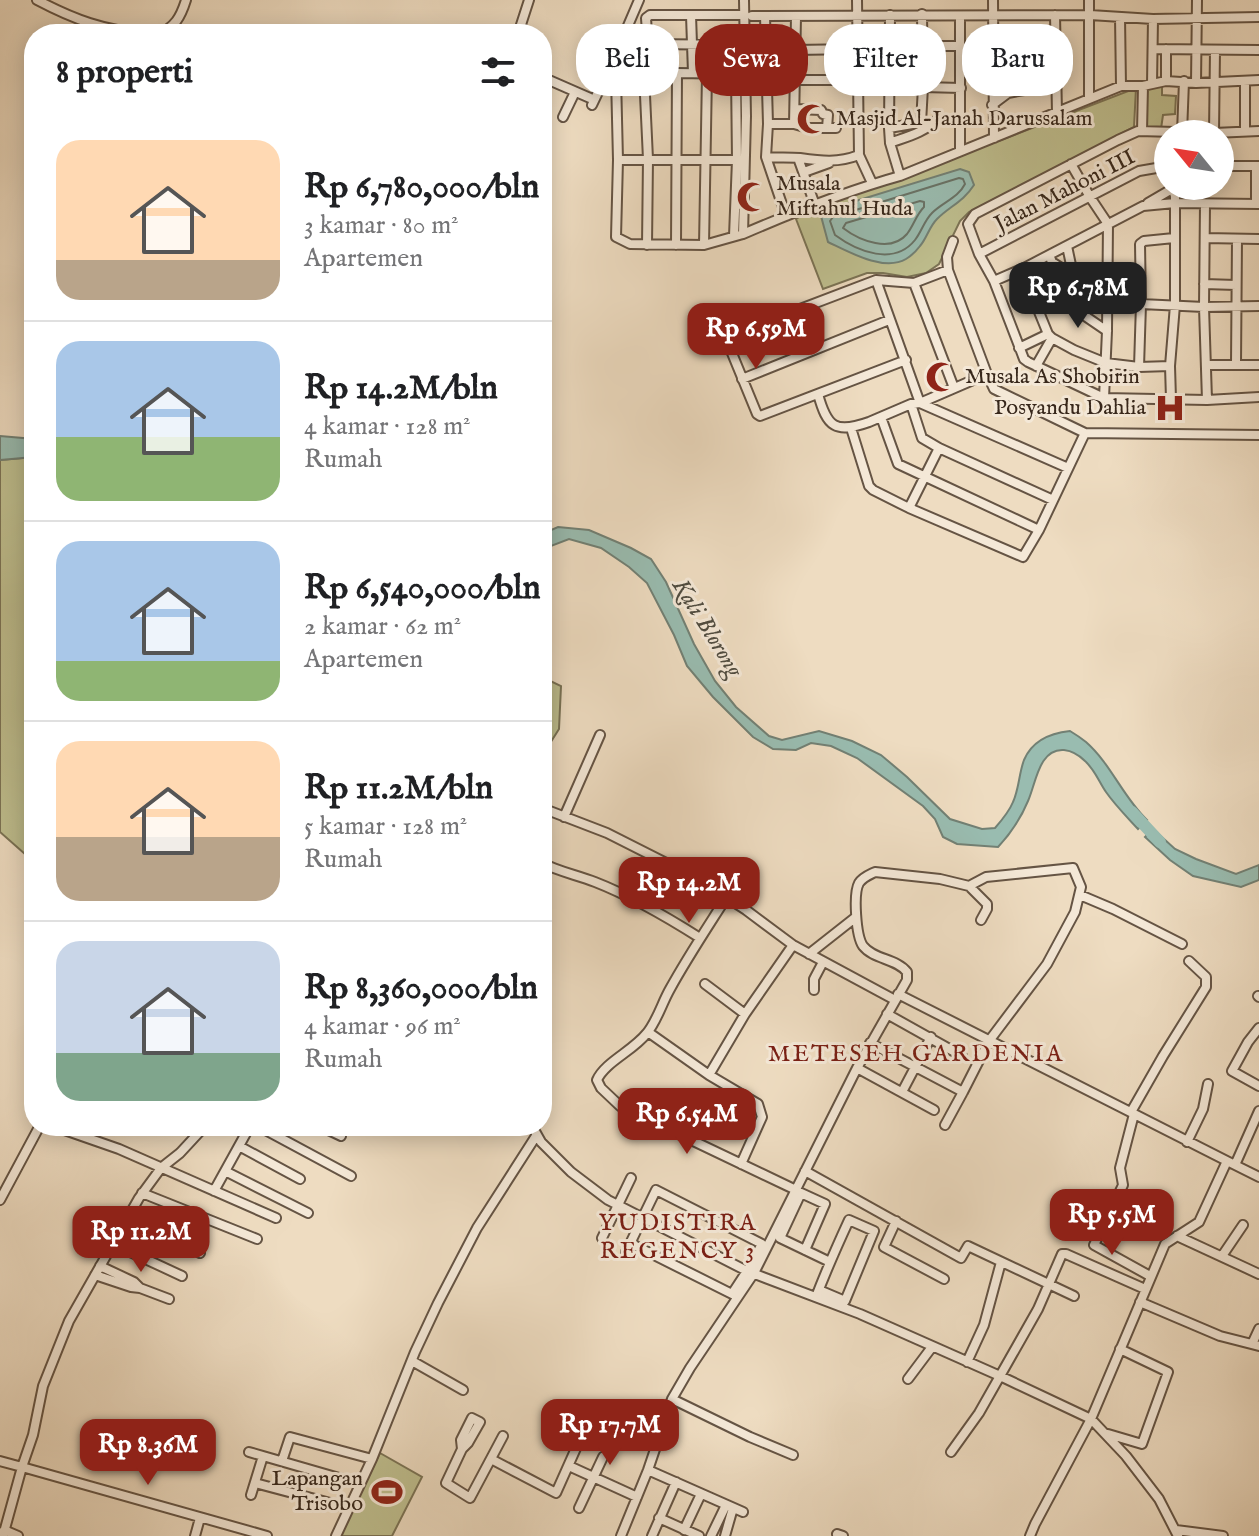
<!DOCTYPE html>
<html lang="id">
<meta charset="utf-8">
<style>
body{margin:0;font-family:"IM FELL English",serif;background:#f6f6f6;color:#202124;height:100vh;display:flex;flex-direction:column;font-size:30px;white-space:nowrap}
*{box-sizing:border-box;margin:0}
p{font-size:26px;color:#757577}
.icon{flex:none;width:44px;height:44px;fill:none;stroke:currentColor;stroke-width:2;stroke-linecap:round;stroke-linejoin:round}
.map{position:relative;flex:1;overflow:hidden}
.side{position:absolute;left:24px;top:24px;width:528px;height:1112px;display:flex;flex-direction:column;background:#fff;border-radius:32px;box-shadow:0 4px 20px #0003}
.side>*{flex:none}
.hud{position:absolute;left:576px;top:24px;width:562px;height:72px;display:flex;gap:16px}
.needle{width:52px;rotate:300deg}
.tools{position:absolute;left:1154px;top:120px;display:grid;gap:16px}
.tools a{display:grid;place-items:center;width:80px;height:80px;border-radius:50%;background:#fff;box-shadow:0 4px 20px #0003;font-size:40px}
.price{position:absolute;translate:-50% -68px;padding:0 18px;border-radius:16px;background:#8f2418;color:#fff;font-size:26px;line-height:52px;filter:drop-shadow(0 2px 4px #0008)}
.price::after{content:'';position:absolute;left:50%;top:48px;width:24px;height:18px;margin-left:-12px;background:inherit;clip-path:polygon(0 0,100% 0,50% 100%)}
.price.current{background:#222;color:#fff}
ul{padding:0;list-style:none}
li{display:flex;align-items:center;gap:24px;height:200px;padding:0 32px}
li+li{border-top:2px solid #e0e0e0}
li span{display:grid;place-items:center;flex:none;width:224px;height:160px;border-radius:24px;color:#555}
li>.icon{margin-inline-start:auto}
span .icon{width:96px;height:96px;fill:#fffc;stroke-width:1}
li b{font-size:34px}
h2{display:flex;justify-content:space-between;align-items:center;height:96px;padding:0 32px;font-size:34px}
.chip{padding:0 28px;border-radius:32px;background:#fff;box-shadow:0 4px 20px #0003;font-size:28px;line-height:72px}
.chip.current{background:#8f2418;color:#fff}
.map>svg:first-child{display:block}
.green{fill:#bfbf8f;stroke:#7b7355;stroke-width:2}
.water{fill:#99bcb0;stroke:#728074;stroke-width:2}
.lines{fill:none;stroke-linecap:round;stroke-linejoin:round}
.shore{stroke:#687266;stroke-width:2}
.river{stroke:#99bcb0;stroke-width:12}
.street-casing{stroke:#655444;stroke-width:12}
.street{stroke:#f4e8d7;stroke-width:8}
.labels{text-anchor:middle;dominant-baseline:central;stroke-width:6;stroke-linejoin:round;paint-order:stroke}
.poi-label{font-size:22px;fill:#37271b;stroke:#f4e8d7;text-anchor:start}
.street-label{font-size:22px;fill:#37271b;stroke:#f4e8d7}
.water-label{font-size:24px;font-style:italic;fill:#504c40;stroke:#f4e8d7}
.neighbourhood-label{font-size:24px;letter-spacing:2px;fill:#7a1f14;stroke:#f4e8d7}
</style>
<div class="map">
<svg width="1259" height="1536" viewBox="0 0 1259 1536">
<rect width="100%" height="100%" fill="#eedcc1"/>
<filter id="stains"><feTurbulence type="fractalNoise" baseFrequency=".0025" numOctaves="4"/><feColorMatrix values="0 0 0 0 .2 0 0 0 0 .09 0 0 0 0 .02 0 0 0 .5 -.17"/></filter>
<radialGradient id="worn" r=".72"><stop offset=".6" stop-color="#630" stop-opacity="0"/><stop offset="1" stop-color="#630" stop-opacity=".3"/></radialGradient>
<path class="green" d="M1146,85L1162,86V95L1176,96L1175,114L1163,115L1161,129L1144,128Z
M1136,88L1134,127L969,212L960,221L939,264L926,273L907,277L883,273H867L823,289L796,219L809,211L1001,140Z
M34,457V862L0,832V460Z
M542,677L561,686L559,729L542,756Z
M380,1453L422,1477L392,1536H340Z"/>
<path class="water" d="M960,169L969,172L974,185C963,202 950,206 937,219C929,227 927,238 920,246C917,250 911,256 906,259C884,272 849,252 828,242L821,216L823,211Z
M0,436L34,439V457L0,460Z
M558,527L589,530L631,548L651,559L666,582L694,644L715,681L736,707L769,736L782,740L819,731L852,741L881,755L907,777L950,819L982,829L995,828C1002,820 1009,812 1013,802C1019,789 1019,773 1024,760C1032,741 1051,733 1070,731C1075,734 1081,738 1086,742C1111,764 1123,797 1147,820L1138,829C1127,817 1115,805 1106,792C1099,782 1095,770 1085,761C1079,755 1073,751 1064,750C1039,748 1036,783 1028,801C1021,818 1011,833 998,847L957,844L943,837L935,819L923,806L857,758L831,746L811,743L796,750L773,749L753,737L713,697L687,666L674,635L647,583L629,567L601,548L569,539L548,547L542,553V534Z
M1153,829L1175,849L1196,859L1236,874L1259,865V880L1241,887L1193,876L1170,860L1145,837Z"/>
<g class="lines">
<path class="shore" d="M959,178L963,179L965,184C958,198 943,202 932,213C924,221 922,231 915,240C894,266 858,252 835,235L830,221L833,217Z
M920,201L924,202V207C916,215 914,225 907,234C891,253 860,241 843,228L846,223Z"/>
<path class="river" d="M1132,812L1160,842"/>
<g class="street-casing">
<path id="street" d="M37,0C75,20 103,30 146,34
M857,0L859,155L872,183
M993,0L994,138
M691,15L693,73
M890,15L889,128L890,143L900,176
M1055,15L1057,113
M752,16L1090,15L1153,19L1259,17
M765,16L768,124L766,157L786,216
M1120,17L1121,86
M158,34C175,28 181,16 186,0
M518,34L529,0
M648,44L745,45
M923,46H961
M994,46L1056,48
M1153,49L1259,50
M795,50L857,49
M644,74L648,159L647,245
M621,76L677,73L739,74
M542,77L590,98
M616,77L618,160L616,237L630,244L704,245L743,234L746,116L744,0
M616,77C622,72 627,71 633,67C651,57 647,35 646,18L650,15H745
M796,80H890
M1166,81V49
M1245,81V131
M1196,83L1197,0
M1152,84L1153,19
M923,87L961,88
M1089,98V0
M592,105L612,63L639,0
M992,105L1008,93L1024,90L1026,47
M796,109L821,110L823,114L828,115L827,128
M563,117L575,92
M921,123L923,87L922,14
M768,124H794L796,16
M794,124L808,128H836
M889,128L924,122
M1142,131L1143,86
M1259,131L1214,133L1138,131L1118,140L975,214L968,224L979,254L994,281L1024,359L1028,362L1104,398L1207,400L1259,397
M1182,133L1184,81
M1214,133L1215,50
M890,143C906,137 925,132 937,120L960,121
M960,151V16
M766,157C777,158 789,157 800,158C822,161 838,163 859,155
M798,158L815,205
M618,160H741
M1071,164L1090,197L1108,224L1107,331L1104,398
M1220,166H1256
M804,172L829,163
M1148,203L1172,189
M1256,203V166H1259
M1205,204L1204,307L1207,400
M743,234C794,212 846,191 900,176L1121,86H1143L1166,81L1196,83L1259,80
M734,236L737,160L736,75
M1205,238L1259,239
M953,241L947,257L948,270L987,374L994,389L1085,433L1259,435
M676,245L677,73
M704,245L707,74
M979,254L1139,171L1168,166
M1049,255L1052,262L1063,269L1071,265L1067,246
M1024,268L1037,307L1048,334L1052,338L1074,350L1106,363L1139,367L1170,366
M876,280L920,403
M994,281L1024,268L1143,206L1175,203L1259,204
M914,283L954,388
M1204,284L1236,285
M1037,307L1141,304L1204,307L1259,306
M1083,307L1085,316L1107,331
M1019,348L1048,334
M906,360L760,416L757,414L727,341L729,336L876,280L914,283L948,270
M1206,365H1259
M1236,365L1237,239
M1036,366L1052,338
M1139,367L1141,304L1140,244L1144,241L1174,238
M742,379L889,320
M818,394C827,427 835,434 869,422C883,416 897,410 911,404L920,403L987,374
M1171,399L1170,366L1175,305V196L1172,186
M920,403L1068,468
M911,404L922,438L939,448L1053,500
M881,417L898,464L1039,530
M851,428L869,486L873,490L909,508L1023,557L1039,530L1085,433
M909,508L939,448
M542,808L607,833L698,879L746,910L793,945L895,1000
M564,817L600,735
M542,863C560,872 577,875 595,882C631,896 667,917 700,938
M969,886L987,904V909L981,920
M1080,895L1113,909L1182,944
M726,898C707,928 687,958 670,989C662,1003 657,1021 647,1033C633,1051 605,1062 597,1080L601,1088L620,1106L796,1190
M809,954L856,917
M705,984L745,1014
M814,990V979L823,962
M898,994L1227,1161L1199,1222L1165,1244L1091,1419L1035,1524L1030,1536
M1258,996L1259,997
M887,1014L962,1056
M1259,1028L1248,1042L1232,1071L1259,1086
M648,1032L709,1075L758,1104L762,1117L741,1164
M857,1068L934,1110
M709,1075L745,1014L793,945
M902,1092L931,1037
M1131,1112L1163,1056L1206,987V977L1189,961
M1134,1114L1120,1168L1123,1185L1094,1245L1150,1276
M945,1125L963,1092
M53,1126L119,1149L276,1218
M205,1126L180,1153L161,1168L139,1198L69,1321L43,1386L33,1435L22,1467L267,1536
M258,1126L351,1176
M320,1126L341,1136
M532,1126L541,1142L571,1172L608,1200L747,1271L860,1314L1000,1376L1091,1419L1126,1456L1159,1499L1178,1536
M1187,1142L1203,1109L1208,1084
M239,1146L300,1179
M1227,1161L1235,1165L1259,1111
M1235,1165L1259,1177
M225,1171L308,1213
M805,1171L961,1258L968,1246L1074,1296
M214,1191L250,1126
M142,1193L257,1239
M0,1200L38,1129L41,1126
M128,1218L200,1253
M896,1221L884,1247L944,1279
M1177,1236L1259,1274
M602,1238L631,1178
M113,1244L182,1276
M805,1250L825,1204L801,1193L780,1238L830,1262
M626,1252L656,1190L762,1244L749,1268L732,1294L630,1243
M1222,1256L1243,1225
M95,1275L131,1287L140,1288L134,1282L100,1266
M140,1288L169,1299
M816,1297C826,1271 837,1246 849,1220L874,1231L845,1301L819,1290
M1140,1302L1220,1336L1259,1346
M1252,1344L1259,1329
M412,1361L463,1390
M967,1362L984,1325L1001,1262
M908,1379L932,1347
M672,1399L750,1437L793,1455
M1108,1434L1142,1444L1168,1372L1120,1349
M462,1449L461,1440L472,1418L480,1422L468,1443L462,1449L446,1483L470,1498L503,1436
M249,1452L263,1456
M951,1452L979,1413L1038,1309L1062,1254H1066L1145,1289
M491,1459L556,1493L577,1446
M0,1461L22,1467L3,1536
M282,1461L290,1437L372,1459
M569,1466L637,1497
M648,1470L743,1512
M255,1483L349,1508
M251,1495L263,1456L360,1484
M579,1508L603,1457
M659,1518L699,1536
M4,1530L18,1536
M684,1530L701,1494
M1176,1530L1223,1536
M837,1534L843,1536
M195,1536L200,1518
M336,1536L372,1459L415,1352L438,1303L477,1228L536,1136
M621,1536L648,1470L672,1399L690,1368L754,1273L857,1068L907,980V972C896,958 874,960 863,946C856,936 853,894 859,883C863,877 869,875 875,872L940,879L969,886L986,877L1073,868L1081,887L1075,912L1047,964L989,1041L963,1092L870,1043
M652,1536L676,1482
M711,1536L726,1505
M725,1536L733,1508"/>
</g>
<use href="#street" class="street"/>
</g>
<defs>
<g id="mosque-bare" transform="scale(2.4)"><path d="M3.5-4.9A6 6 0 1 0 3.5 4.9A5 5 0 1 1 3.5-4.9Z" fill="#8f2418" stroke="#f4e8d7" stroke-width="2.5" paint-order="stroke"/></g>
<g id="hospital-bare" transform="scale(2.4)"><path d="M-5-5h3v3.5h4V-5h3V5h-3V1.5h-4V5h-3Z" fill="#8f2418" stroke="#f4e8d7" stroke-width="2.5" paint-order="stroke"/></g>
<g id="stadium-bare" transform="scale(2.4)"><path d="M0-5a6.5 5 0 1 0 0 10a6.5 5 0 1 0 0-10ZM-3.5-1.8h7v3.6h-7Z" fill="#8f2418" stroke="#f4e8d7" stroke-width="2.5" paint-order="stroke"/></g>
</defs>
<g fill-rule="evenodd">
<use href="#mosque-bare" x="812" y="119"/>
<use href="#mosque-bare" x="752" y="197"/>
<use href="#mosque-bare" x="941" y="377"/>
<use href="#hospital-bare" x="1170" y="408"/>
<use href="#stadium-bare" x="387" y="1492"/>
</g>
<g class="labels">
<g class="poi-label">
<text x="836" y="119">Masjid Al-Janah Darussalam</text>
<text x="776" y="184">Musala<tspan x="776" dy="25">Miftahul Huda</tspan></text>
<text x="965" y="377">Musala As Shobirin</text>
<text x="1146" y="408" text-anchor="end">Posyandu Dahlia</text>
<text x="363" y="1479" text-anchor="end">Lapangan<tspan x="363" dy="25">Trisobo</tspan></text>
</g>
<g class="street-label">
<text transform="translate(1065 191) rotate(-27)">Jalan Mahoni III</text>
</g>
<g class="water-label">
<text transform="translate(707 628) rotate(58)">Kali Blorong</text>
</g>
<g class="neighbourhood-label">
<text x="916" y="1054">METESEH GARDENIA</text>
<text x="678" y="1223">YUDISTIRA<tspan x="678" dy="28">REGENCY 3</tspan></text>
</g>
</g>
<rect width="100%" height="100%" filter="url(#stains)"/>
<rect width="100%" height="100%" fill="url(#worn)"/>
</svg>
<div class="tools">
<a><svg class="needle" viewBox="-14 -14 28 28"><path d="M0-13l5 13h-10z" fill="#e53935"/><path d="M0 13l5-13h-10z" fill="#757577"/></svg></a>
</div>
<b class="price current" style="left:1078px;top:330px">Rp 6.78M</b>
<b class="price" style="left:756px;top:371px">Rp 6.59M</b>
<b class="price" style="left:689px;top:925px">Rp 14.2M</b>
<b class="price" style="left:687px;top:1156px">Rp 6.54M</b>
<b class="price" style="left:1112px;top:1257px">Rp 5.5M</b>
<b class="price" style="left:141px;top:1274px">Rp 11.2M</b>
<b class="price" style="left:610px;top:1467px">Rp 17.7M</b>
<b class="price" style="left:148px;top:1487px">Rp 8.36M</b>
<div class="hud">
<a class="chip">Beli</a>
<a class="chip current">Sewa</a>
<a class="chip">Filter</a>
<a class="chip">Baru</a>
</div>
<section class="side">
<h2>8 properti<svg class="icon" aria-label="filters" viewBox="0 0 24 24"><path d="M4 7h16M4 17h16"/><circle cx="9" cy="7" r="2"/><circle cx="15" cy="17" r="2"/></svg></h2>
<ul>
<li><span style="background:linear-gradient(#ffd9b3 75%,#b9a48a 0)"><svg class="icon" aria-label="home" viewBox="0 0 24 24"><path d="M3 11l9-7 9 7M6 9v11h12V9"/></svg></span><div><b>Rp 6,780,000/bln</b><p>3 kamar · 80 m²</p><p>Apartemen</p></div></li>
<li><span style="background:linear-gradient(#a9c7e8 60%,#8fb573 0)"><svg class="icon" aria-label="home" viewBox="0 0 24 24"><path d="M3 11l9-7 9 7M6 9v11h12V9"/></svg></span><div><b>Rp 14.2M/bln</b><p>4 kamar · 128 m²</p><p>Rumah</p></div></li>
<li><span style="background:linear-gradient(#a9c7e8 75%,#8fb573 0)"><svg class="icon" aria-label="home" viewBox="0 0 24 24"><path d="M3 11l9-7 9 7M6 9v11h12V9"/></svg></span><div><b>Rp 6,540,000/bln</b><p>2 kamar · 62 m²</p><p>Apartemen</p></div></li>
<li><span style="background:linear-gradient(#ffd9b3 60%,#b9a48a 0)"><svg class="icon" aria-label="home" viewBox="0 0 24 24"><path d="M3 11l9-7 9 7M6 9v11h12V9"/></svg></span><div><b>Rp 11.2M/bln</b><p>5 kamar · 128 m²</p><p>Rumah</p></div></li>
<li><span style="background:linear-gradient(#c9d6e8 70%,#7fa58c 0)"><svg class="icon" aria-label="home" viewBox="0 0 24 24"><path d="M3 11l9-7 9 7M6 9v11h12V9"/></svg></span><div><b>Rp 8,360,000/bln</b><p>4 kamar · 96 m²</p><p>Rumah</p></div></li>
</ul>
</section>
</div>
